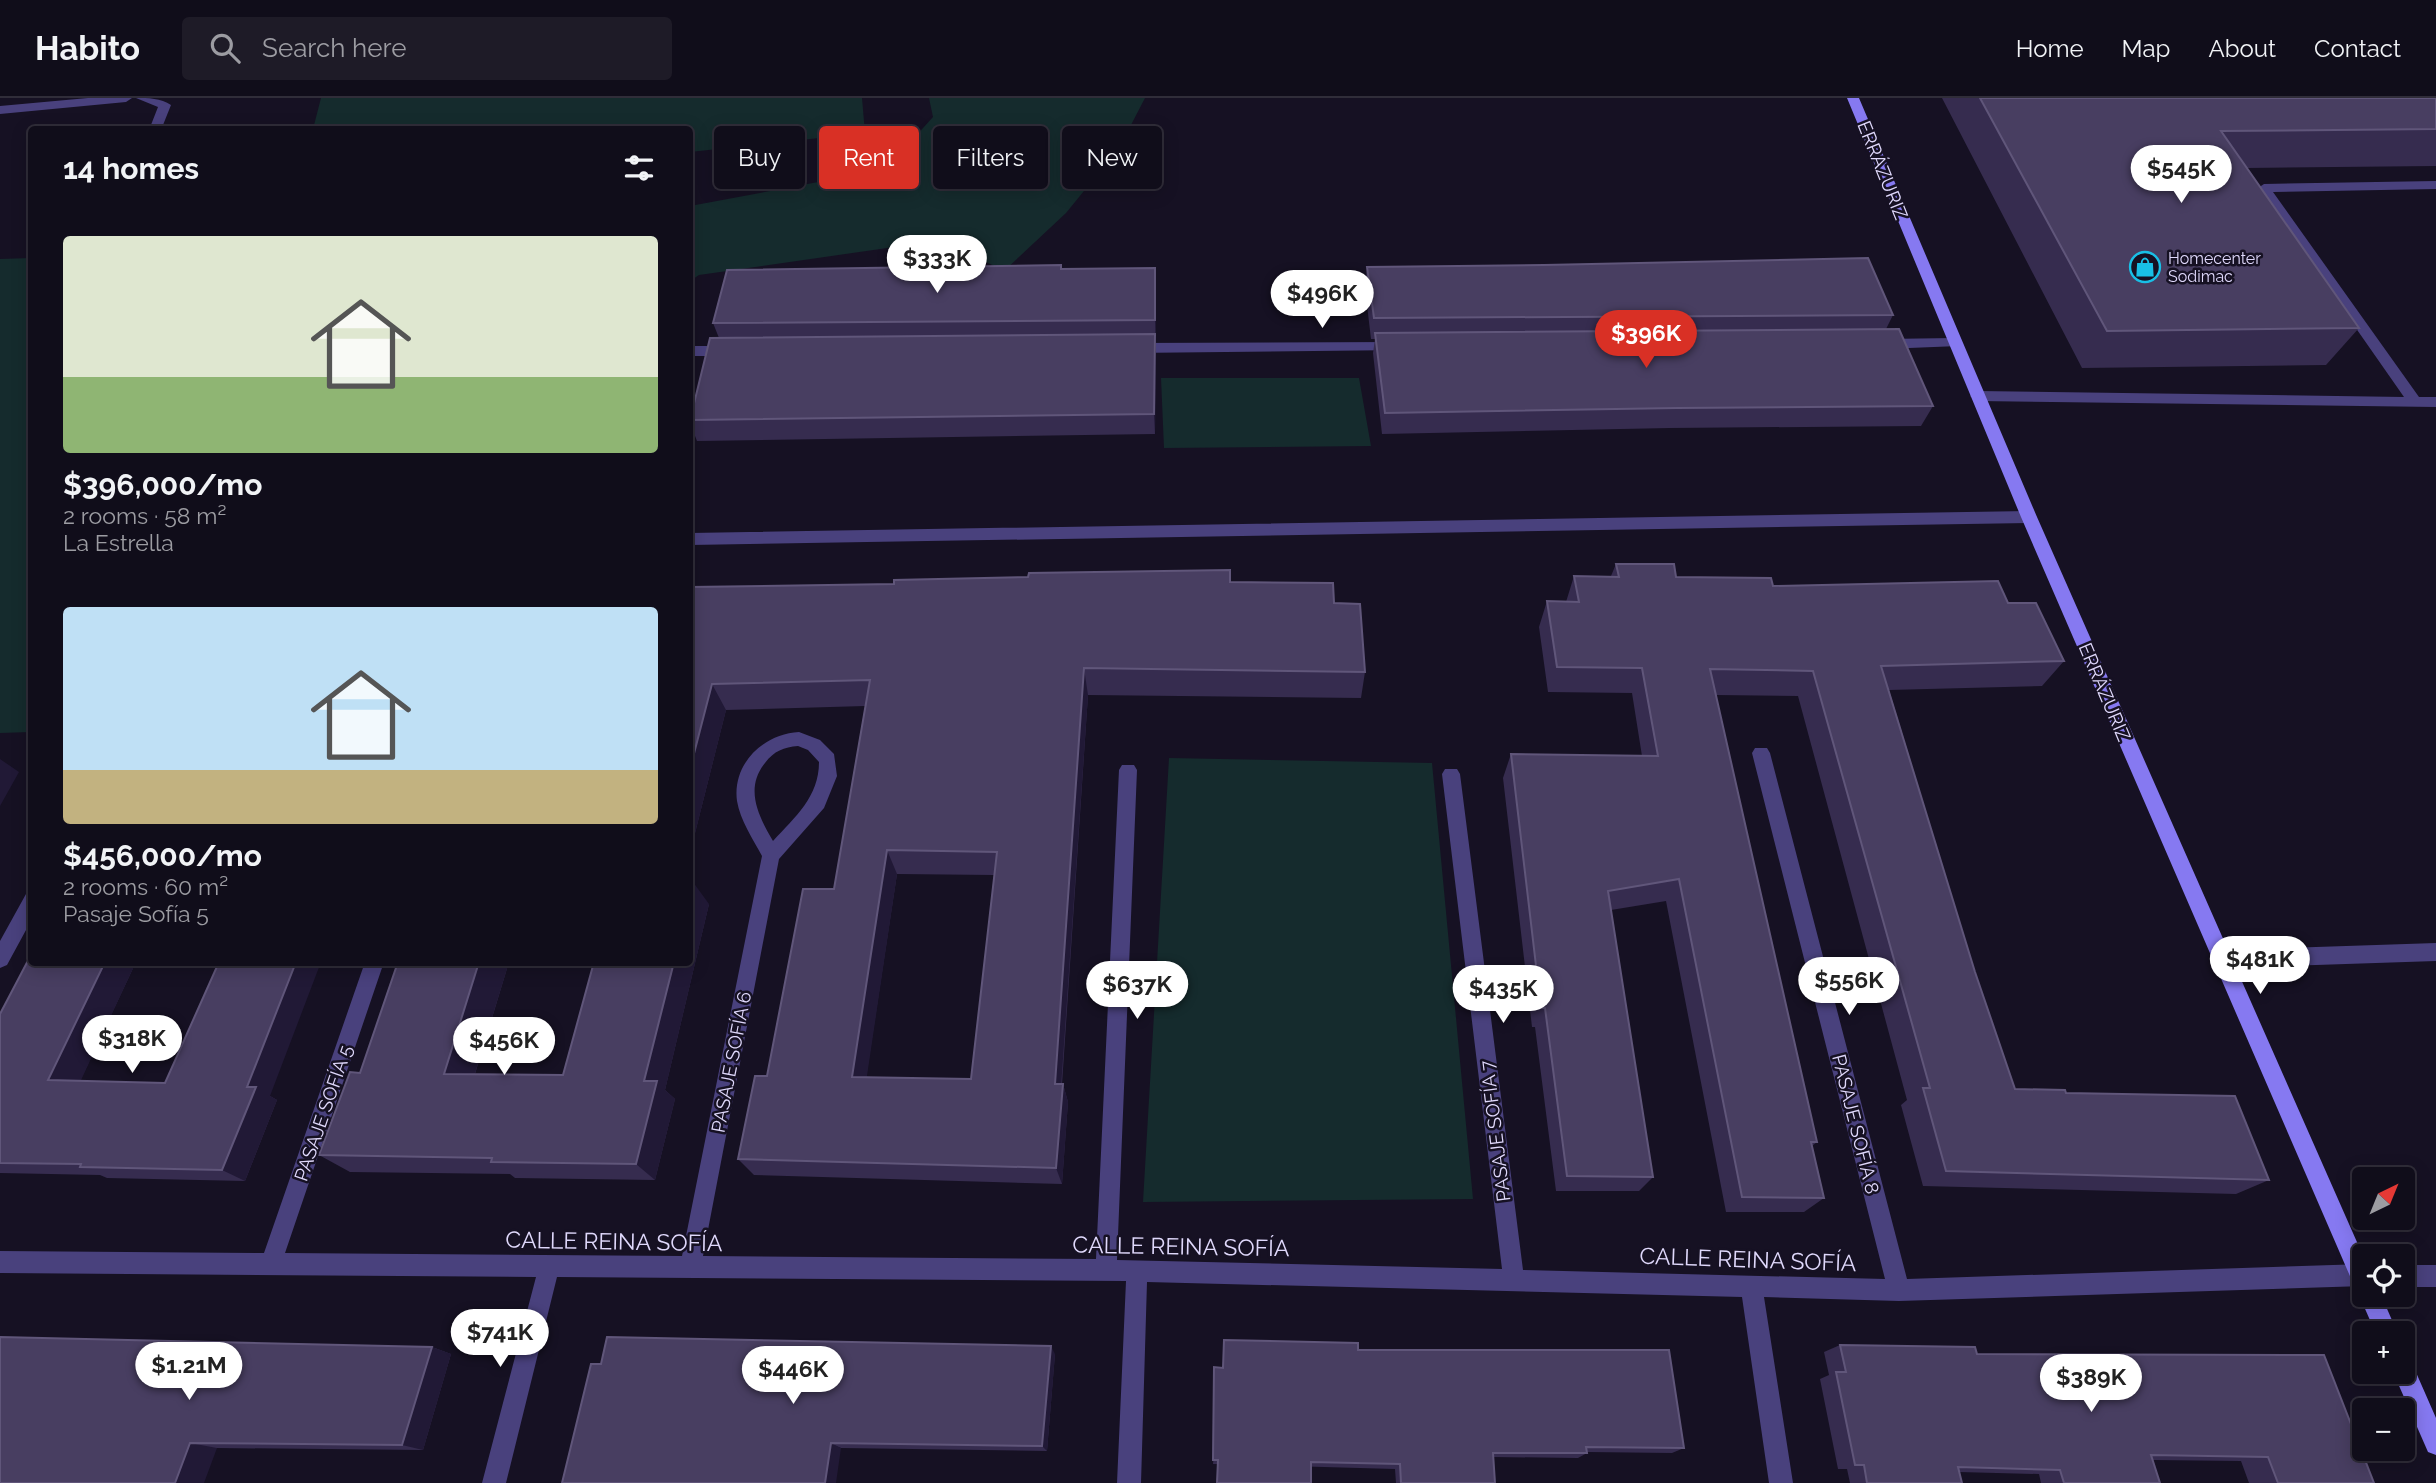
<!DOCTYPE html>
<meta charset="utf-8">
<style>
body{margin:0;font-family:Raleway,sans-serif;background:#1e1b27;color:#f1f3f6;height:100vh;display:flex;flex-direction:column;font-size:26px;white-space:nowrap}
*{box-sizing:border-box;margin:0}
p{font-size:23px;color:#9c9ca2}
.icon{flex:none;width:38px;height:38px;fill:none;stroke:currentColor;stroke-width:2;stroke-linecap:round;stroke-linejoin:round}
.map{position:relative;flex:1;overflow:hidden}
.panel{position:absolute;left:28px;top:28px;width:665px;height:840px;display:flex;flex-direction:column;background:#100d1a;border-radius:7px;box-shadow:0 4px 18px #0003,0 0 0 2px #302d39}
.panel>*{flex:none}
.top-card{position:absolute;left:714px;top:28px;width:665px;height:63px;display:flex;gap:14px}
.needle{width:46px;rotate:43deg}
.fabs{position:absolute;left:2352px;top:1069px;display:grid;gap:14px}
.fabs a{display:grid;place-items:center;width:63px;height:63px;border-radius:7px;background:#100d1a;box-shadow:0 4px 18px #0003,0 0 0 2px #302d39;font-size:35px}
.price{position:absolute;translate:-50% -60px;padding:0 16px;border-radius:24px;background:#fff;color:#222;font-size:23px;line-height:46px;filter:drop-shadow(0 2px 4px #0008)}
.price::after{content:'';position:absolute;left:50%;top:42px;width:21px;height:16px;margin-left:-10px;background:inherit;clip-path:polygon(0 0,100% 0,50% 100%)}
.price.active{background:#d93025;color:#fff}
ul{padding:0;list-style:none}
li{display:grid;align-content:center;gap:14px;height:371px;padding:0 35px}
li span{display:grid;place-items:center;height:217px;border-radius:7px;color:#555}
li>.icon{margin-inline-start:auto}
span .icon{width:126px;height:126px;fill:#fffc;stroke-width:1}
li b{font-size:30px}
h2{display:flex;justify-content:space-between;align-items:center;height:84px;padding:0 35px;font-size:30px}
.tag{padding:0 24px;border-radius:7px;background:#100d1a;box-shadow:0 4px 18px #0003,0 0 0 2px #302d39;font-size:24px;line-height:63px}
.tag.active{background:#d93025;color:#fff}
header{display:flex;align-items:center;gap:42px;box-sizing:border-box;height:98px;padding:0 35px;background:#100d1a;border-bottom:2px solid #302d39}
header strong{font-size:33px}
nav{display:flex;gap:38px;margin-inline-start:auto;font-size:24px}
.search{width:490px;height:63px;background:#1e1b27;display:flex;align-items:center;gap:18px;box-sizing:border-box;padding:0 24px;border-radius:7px;color:#9c9ca2;font-size:26px}
.map>svg:first-child{display:block}
.green{fill:#152b2d}
.lines{fill:none;stroke-linecap:round;stroke-linejoin:round}
.lane{fill:#49417d;fill-rule:evenodd}
.street{fill:#49417d;fill-rule:evenodd}
.secondary{fill:#8679f1;fill-rule:evenodd}
.wall{fill:#362c4f;fill-rule:evenodd}
.shaded-wall{fill:#211936}
.building{fill:#483e61;stroke:#60567a;stroke-width:2;fill-rule:evenodd}
.labels{text-anchor:middle;dominant-baseline:central;stroke-width:5;stroke-linejoin:round;paint-order:stroke}
.far-poi-label{font-size:16px;fill:#dfd8fb;stroke:#161123;text-anchor:start}
.street-label{font-size:19px;fill:#dfd8fb;stroke:#161123}
.near-street-label{font-size:23px;fill:#dfd8fb;stroke:#161123}
</style>
<header>
<strong>Habito</strong>
<div class="search"><svg class="icon" aria-label="search" viewBox="0 0 24 24"><circle cx="10" cy="10" r="6"/><path d="M15 15l6 6"/></svg>Search here</div>
<nav><a>Home</a><a>Map</a><a>About</a><a>Contact</a></nav>
</header>
<div class="map">
<svg width="2436" height="1385" viewBox="0 0 2436 1385">
<rect width="100%" height="100%" fill="#161123"/>
<path class="green" d="M321,0H862L865,35L690,54V32L313,31Z
M929,0H1145L1119,50L1066,115L1004,173L943,142L699,177L690,183V108L861,76L904,51L933,19Z
M31,160V634L0,635V161Z
M1161,280H1359L1371,348L1164,350Z
M1169,660L1432,665L1473,1101L1143,1104Z"/>
<g class="lines">
<path class="lane" d="M2436,83V91L2273,94L2419,299H2436V309L1977,303L1970,298L1977,293L2404,299L2258,90L2264,86Z
M2029,413L2037,419L2029,425L690,447V435Z"/>
<path class="street" d="M88,0H132L126,4L0,16V8Z
M136,0C148,0 161,0 171,7L161,32H149L158,9Z
M1954,240L1961,245L1959,248L1884,251L1877,246L1884,241Z
M1398,244L1403,246V252L1132,255L1125,250L1132,245Z
M690,248H729L736,253L729,258H690Z
M799,634L820,642L834,656L837,678L824,710L779,761L703,1158L1096,1161L1119,672L1122,667H1134L1137,672L1117,1162L1502,1171L1442,676L1445,671H1457L1460,676L1523,1172L1885,1181L1752,655L1755,650H1767L1770,655L1907,1181L2364,1166V1188L1899,1203L1764,1199L1793,1385H1769L1742,1199L1147,1184L1141,1385H1117L1126,1183L557,1179L506,1385H482L536,1179L0,1175V1153L264,1155L365,864H384L285,1155L682,1158L762,758C753,741 740,722 737,703C732,666 763,636 799,634ZM798,648L808,652L819,664C819,699 795,719 773,743C759,719 744,691 765,665C774,653 784,649 798,648Z
M32,794V821L7,867L0,870V843L26,796Z
M2436,845V863L2222,870L2215,867L2213,861L2215,855L2222,852Z
M2403,1167H2436V1189H2403Z"/>
<path class="secondary" d="M1847,0H1859L2037,419L2364,1160V1197H2381L2398,1236H2376L2359,1197L2361,1193L2356,1192L2021,419Z
M2403,1260L2411,1263L2436,1320V1357L2428,1354L2393,1274H2403Z"/>
</g>
<path class="wall" d="M1942,0H2436V68L2247,70L2359,230L2326,267L2082,270Z
M1061,167L1062,171L1155,170L1156,190L1155,336L697,343L690,325V319L719,240L713,225Z
M1367,169L1893,217L1886,231L1933,308L1921,328L1670,330L1382,336L1373,255L1375,241H1371L1365,190Z
M1616,466L1676,479L1773,488L2008,505L2064,563L2042,588L1889,592L1975,874L2015,991L2066,995L2269,1082L2236,1096L1923,1088L1901,1007L1907,1002L1798,598L1716,597L1817,1044L1812,1048L1824,1100L1804,1114H1726L1666,803L1611,812L1653,1079L1639,1093H1556L1535,929H1532L1503,680L1511,656L1642,658L1632,595L1548,594L1539,529L1547,503L1566,504L1574,478H1611Z
M1230,484L1334,505L1365,574L1361,600L1088,597L1062,986H1063L1068,1004L1062,1086L754,1077L738,1061L767,978L834,791L865,608L726,612L690,755V489ZM897,776L994,777L971,981L866,980Z
M709,806L665,992L675,1001L655,1082L515,1080L510,1076L350,1074L319,1057L360,975L398,864H509L475,976L563,977Z
M32,864H136L80,983L270,998L277,1002L245,1083L107,1080L100,1077L0,1075V916Z
M1840,1247L1977,1256L2374,1385H2249L2241,1363L2153,1362L2160,1385H2041L2039,1376L1959,1374L1962,1385H1850L1847,1371H1838L1820,1281L1829,1277L1824,1254Z
M432,1249L451,1256L423,1352L217,1350L0,1385Z
M1055,1256L1047,1353L841,1350L601,1266Z
M1223,1270L1684,1350L1672,1355L1587,1354V1355L1578,1360L1493,1359L1495,1385H1396L1395,1371L1213,1366Z"/>
<path class="shaded-wall" d="M1155,170L1156,190V242L1155,222Z
M1155,236L1156,257L1155,336L1154,316Z
M1084,570L1088,597L1060,1004L1055,986Z
M712,586L726,612L690,755V671Z
M0,661L19,674L0,708Z
M887,752L897,776L864,998L852,979Z
M693,784L709,806L665,992L675,1001L655,1082L636,1066L644,983L674,864H690V799Z
M105,864H136L75,995L48,982Z
M296,864H321L270,998L277,1002L245,1083L222,1072L247,989Z
M479,864H509L469,995L444,976Z
M1063,986L1068,1004L1062,1086L1056,1070Z
M1051,1248L1055,1256L1047,1353L1042,1348Z
M432,1249L451,1256L423,1352L402,1347Z
M190,1345L217,1350L204,1385H175Z
M831,1345L841,1350L836,1385H825Z"/>
<path class="building" d="M1980,0H2436V31L2221,33L2359,230L2107,233Z
M1868,160L1893,217L1374,220L1367,169L1544,167Z
M1061,167V171L1155,170V222L713,225L727,172Z
M1899,231L1933,308L1677,310L1385,315L1375,235Z
M1155,236L1154,316L690,322L710,240Z
M1616,466H1674L1676,479L1771,480L1773,488L1998,483L2008,505H2036L2064,563L1881,568L1975,874L2015,991L2065,992L2066,995L2235,998L2269,1082L1946,1073L1923,990H1930L1813,573L1710,571L1817,1044H1811L1824,1100L1742,1099L1679,781L1608,793L1653,1079L1567,1078L1545,910H1541L1511,656L1658,658L1642,570L1557,569L1547,503L1579,504L1574,478L1619,479Z
M1230,472V484L1333,485L1334,505L1360,506L1365,574L1084,570L1055,986H1063L1056,1070L738,1061L755,978H767L803,791H834L870,582L712,586L690,671V489L894,486V482L1028,479L1029,475ZM887,752L997,754L971,981L852,979Z
M690,784H693L690,799Z
M32,855V864H105L48,982L165,985L219,864H296L247,989H256L222,1072L80,1069L81,1066L0,1065V916Z
M398,864H479L444,976L563,977L594,864H674L644,983H657L636,1066L491,1064L492,1060L319,1057L350,974L360,975Z
M0,1239L432,1249L402,1347L190,1345L175,1385H0Z
M607,1239L1051,1248L1042,1348L831,1345L825,1385H562L591,1266H601Z
M1224,1242L1358,1245V1252H1669L1684,1350L1586,1349L1587,1355H1493L1495,1385H1401L1400,1366L1311,1364V1385H1217L1218,1362H1213L1214,1269L1223,1270Z
M1840,1247L1975,1249L1977,1256L2324,1257L2374,1385H2278L2268,1359L2151,1357L2160,1385H2064L2060,1372L1958,1369L1962,1385H1867L1864,1367H1855L1836,1274H1846Z"/>
<defs>
<g id="shop-ring" transform="scale(1.575)"><circle r="9.5" fill="#161123" stroke="#19bfe6" stroke-width="1.5"/><path d="M-5-2.5h2.3a2.7 3.5 0 0 1 5.4 0H5L5.5 6h-11ZM-1.5-2.5h3a1.5 2.3 0 0 0-3 0Z" fill="#19bfe6"/></g>
</defs>
<g fill-rule="evenodd">
<use href="#shop-ring" x="2145" y="169"/>
</g>
<g class="labels">
<g class="far-poi-label">
<text x="2168" y="160">Homecenter<tspan x="2168" dy="18">Sodimac</tspan></text>
</g>
<g class="street-label">
<text transform="translate(1883 72) rotate(68)">ERRÁZURIZ</text>
<text transform="translate(2105 594) rotate(67)">ERRÁZURIZ</text>
<text transform="translate(731 964) rotate(-79)">PASAJE SOFÍA 6</text>
<text transform="translate(323 1015) rotate(-71)">PASAJE SOFÍA 5</text>
<text transform="translate(1856 1026) rotate(76)">PASAJE SOFÍA 8</text>
<text transform="translate(1495 1033) rotate(-97)">PASAJE SOFÍA 7</text>
</g>
<g class="near-street-label">
<text transform="translate(614 1143) rotate(1)">CALLE REINA SOFÍA</text>
<text transform="translate(1181 1148) rotate(1)">CALLE REINA SOFÍA</text>
<text transform="translate(1748 1161) rotate(2)">CALLE REINA SOFÍA</text>
</g>
</g>
</svg>
<div class="fabs">
<a><svg class="needle" viewBox="-14 -14 28 28"><path d="M0-13l5 13h-10z" fill="#e53935"/><path d="M0 13l5-13h-10z" fill="#9c9ca2"/></svg></a>
<a><svg class="icon" aria-label="locate" viewBox="0 0 24 24"><circle cx="12" cy="12" r="6"/><path d="M12 2v4M12 18v4M2 12h4M18 12h4"/></svg></a>
<a>+</a>
<a>−</a>
</div>
<b class="price" style="left:2181px;top:107px">$545K</b>
<b class="price" style="left:937px;top:197px">$333K</b>
<b class="price" style="left:1322px;top:232px">$496K</b>
<b class="price active" style="left:1646px;top:272px">$396K</b>
<b class="price" style="left:2260px;top:898px">$481K</b>
<b class="price" style="left:1849px;top:919px">$556K</b>
<b class="price" style="left:1137px;top:923px">$637K</b>
<b class="price" style="left:1503px;top:927px">$435K</b>
<b class="price" style="left:132px;top:977px">$318K</b>
<b class="price" style="left:504px;top:979px">$456K</b>
<b class="price" style="left:500px;top:1271px">$741K</b>
<b class="price" style="left:189px;top:1304px">$1.21M</b>
<b class="price" style="left:793px;top:1308px">$446K</b>
<b class="price" style="left:2091px;top:1316px">$389K</b>
<div class="top-card">
<a class="tag">Buy</a>
<a class="tag active">Rent</a>
<a class="tag">Filters</a>
<a class="tag">New</a>
</div>
<section class="panel">
<h2>14 homes<svg class="icon" aria-label="filters" viewBox="0 0 24 24"><path d="M4 7h16M4 17h16"/><circle cx="9" cy="7" r="2"/><circle cx="15" cy="17" r="2"/></svg></h2>
<ul>
<li><span style="background:linear-gradient(#dfe7d0 65%,#8fb573 0)"><svg class="icon" aria-label="home" viewBox="0 0 24 24"><path d="M3 11l9-7 9 7M6 9v11h12V9"/></svg></span><div><b>$396,000/mo</b><p>2 rooms · 58 m²</p><p>La Estrella</p></div></li>
<li><span style="background:linear-gradient(#bfe0f5 75%,#c2b280 0)"><svg class="icon" aria-label="home" viewBox="0 0 24 24"><path d="M3 11l9-7 9 7M6 9v11h12V9"/></svg></span><div><b>$456,000/mo</b><p>2 rooms · 60 m²</p><p>Pasaje Sofía 5</p></div></li>
</ul>
</section>
</div>
